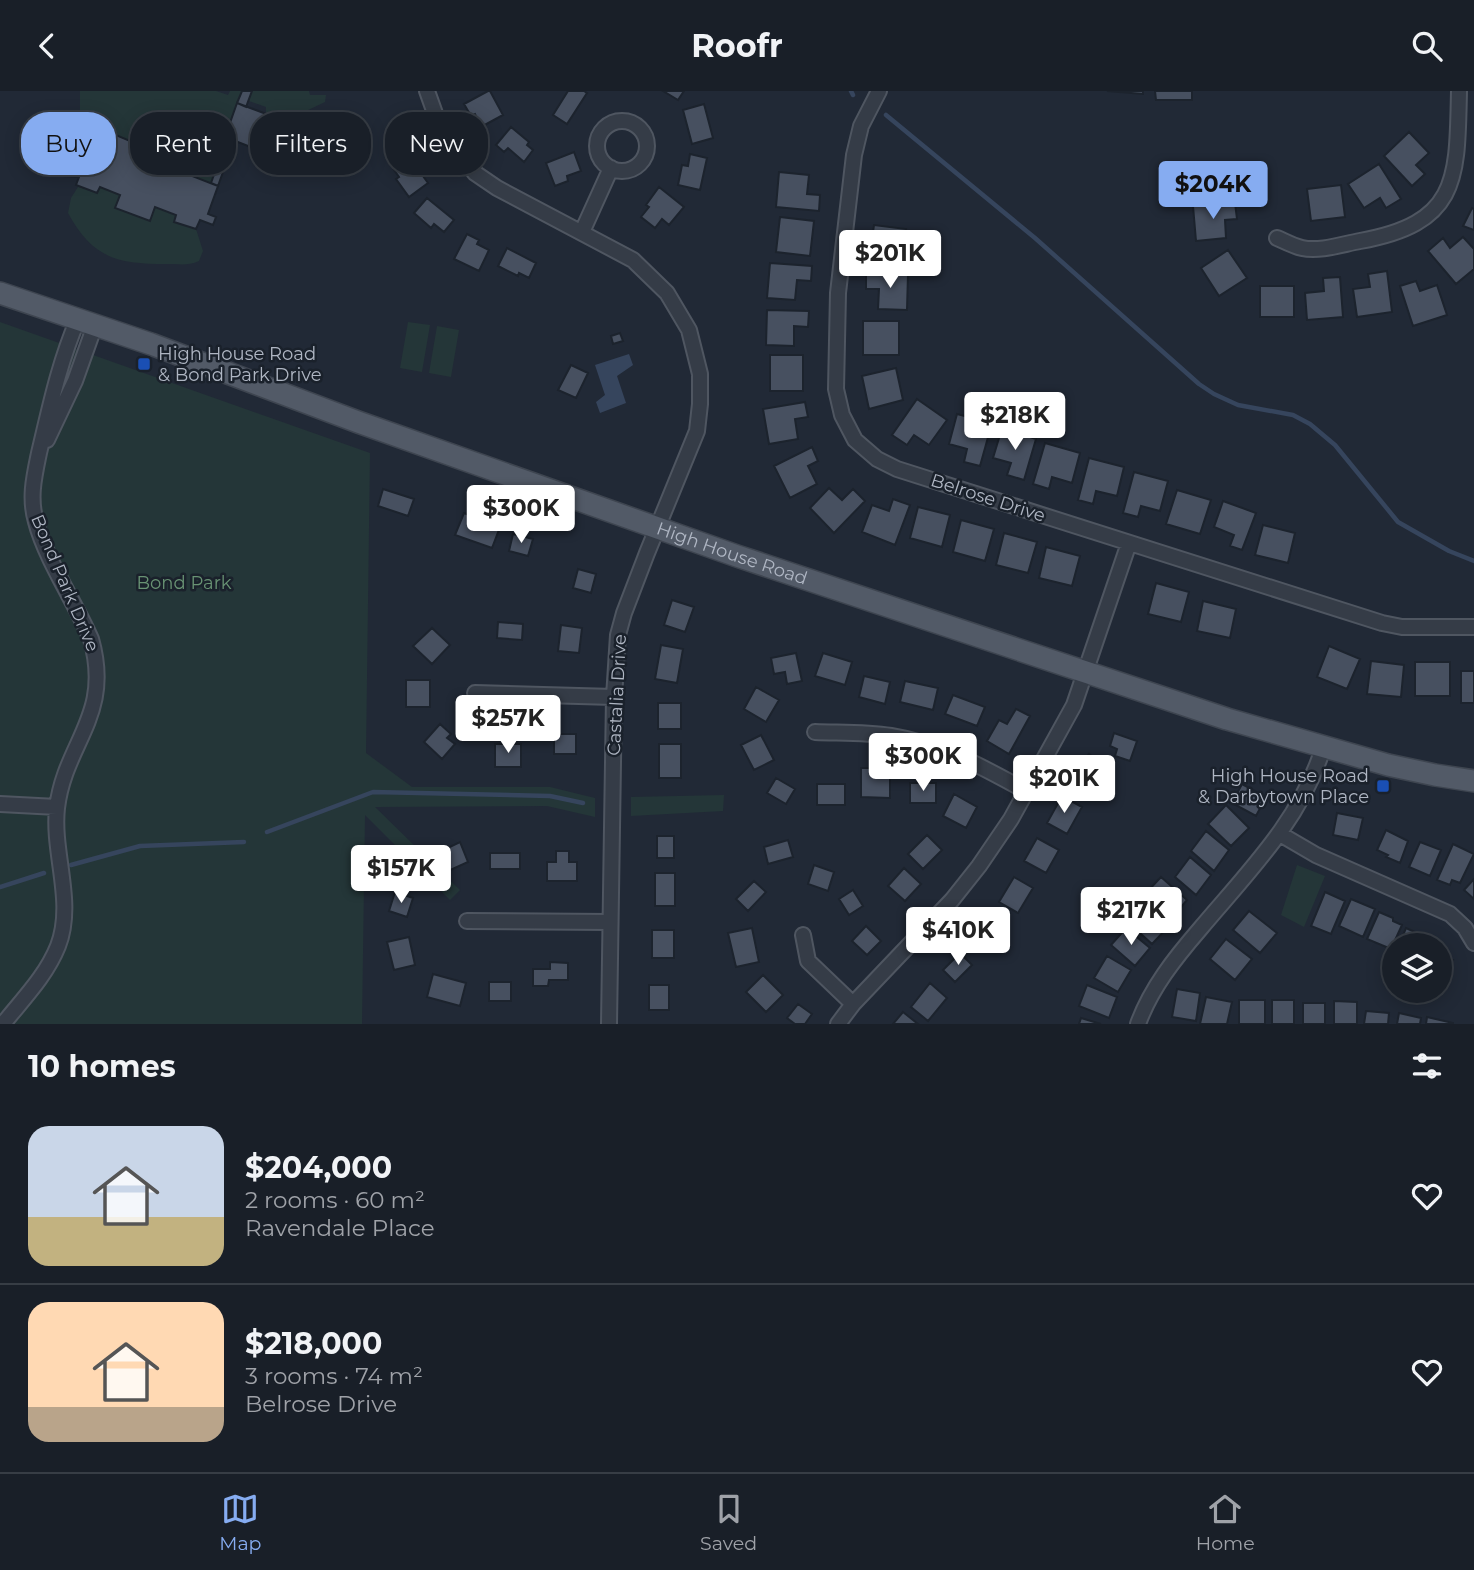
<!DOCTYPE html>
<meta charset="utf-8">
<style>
body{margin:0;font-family:Montserrat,sans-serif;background:#222730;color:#f1f3f6;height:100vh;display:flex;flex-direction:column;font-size:26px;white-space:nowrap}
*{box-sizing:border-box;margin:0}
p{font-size:23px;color:#9fa2a8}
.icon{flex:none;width:38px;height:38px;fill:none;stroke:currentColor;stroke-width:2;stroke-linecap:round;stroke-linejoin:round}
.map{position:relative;height:933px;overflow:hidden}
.side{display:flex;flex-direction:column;background:#191f28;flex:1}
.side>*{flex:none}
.guide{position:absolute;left:21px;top:21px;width:700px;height:63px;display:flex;gap:14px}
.fabs{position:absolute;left:1382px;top:842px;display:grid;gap:14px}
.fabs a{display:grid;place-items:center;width:70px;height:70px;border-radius:50%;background:#191f28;box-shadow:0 4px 18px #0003,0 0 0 2px #373d45;font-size:35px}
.price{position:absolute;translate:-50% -60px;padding:0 16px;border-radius:7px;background:#fff;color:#222;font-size:23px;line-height:46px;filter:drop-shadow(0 2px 4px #0008)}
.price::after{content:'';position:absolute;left:50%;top:42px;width:21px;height:16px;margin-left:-10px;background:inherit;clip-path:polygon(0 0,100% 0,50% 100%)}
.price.on{background:#86acf1;color:#111}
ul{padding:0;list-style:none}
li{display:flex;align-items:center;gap:21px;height:175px;padding:0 28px}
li+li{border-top:2px solid #373d45}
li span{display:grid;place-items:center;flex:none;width:196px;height:140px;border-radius:21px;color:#555}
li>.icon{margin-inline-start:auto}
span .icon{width:84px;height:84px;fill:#fffc;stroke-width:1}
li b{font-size:30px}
h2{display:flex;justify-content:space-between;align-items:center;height:84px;padding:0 28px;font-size:30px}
.chip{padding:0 24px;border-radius:28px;background:#191f28;box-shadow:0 4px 18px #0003,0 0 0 2px #373d45;font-size:24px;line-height:63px}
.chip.on{background:#86acf1;color:#111}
header{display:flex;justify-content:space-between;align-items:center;height:91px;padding:0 28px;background:#191f28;font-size:32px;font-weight:700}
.menu{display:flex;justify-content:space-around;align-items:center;height:98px;border-top:2px solid #373d45;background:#191f28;font-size:19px;color:#9fa2a8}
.menu a{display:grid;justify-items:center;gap:4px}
.menu .on{color:#86acf1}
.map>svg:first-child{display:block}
.green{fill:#243638}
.water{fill:#36455d}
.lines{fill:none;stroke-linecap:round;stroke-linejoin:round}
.stream{stroke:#36455d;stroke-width:4.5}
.building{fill:#475060;stroke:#1c232d;stroke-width:2}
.street-casing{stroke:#4f5661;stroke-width:18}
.primary-casing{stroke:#3e4550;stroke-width:24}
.street{stroke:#353c47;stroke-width:14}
.primary{stroke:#525a67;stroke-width:21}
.transit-dot{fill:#1a4fb4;stroke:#1a212b;stroke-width:2.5}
.labels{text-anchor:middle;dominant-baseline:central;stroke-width:5;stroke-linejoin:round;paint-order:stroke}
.poi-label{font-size:18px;fill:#afb6c3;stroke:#1a212b;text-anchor:start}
.street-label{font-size:18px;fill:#afb6c3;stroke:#1a212b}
.park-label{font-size:18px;fill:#689273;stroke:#1a212b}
</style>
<header><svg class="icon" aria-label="back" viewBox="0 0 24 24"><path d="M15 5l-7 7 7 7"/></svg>Roofr<svg class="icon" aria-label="search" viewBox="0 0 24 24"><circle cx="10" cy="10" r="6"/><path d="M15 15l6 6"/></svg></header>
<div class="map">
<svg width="1474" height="933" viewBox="0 0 1474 933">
<rect width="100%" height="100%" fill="#212936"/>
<path class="green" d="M80,0H216L228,4L230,0H242L225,46L227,47L211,92L192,85L195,74L173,66L177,54L142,41L137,53L116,45L112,56L91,49L80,42Z
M252,0H309L310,4H326L325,11L306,20L299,33L266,21V16L249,10Z
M78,96L97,102L100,96L120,104L116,117L149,130L155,116L176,124L174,131L196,138L203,160L199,170C188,175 179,173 167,173C118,173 93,168 68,122L71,107Z
M0,231L370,362L366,662L412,696H550L595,707V726L547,715L375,716L460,799L450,809L365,724L362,933H0Z
M408,231L430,234L422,281L400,277Z
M437,235L459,239L451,286L429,282Z
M724,704L723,720L631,725V706Z
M1297,774L1325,785L1304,836L1281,824Z"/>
<path class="water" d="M629,263L633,274L617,285L626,312L600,322L596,311L605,304L595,274Z"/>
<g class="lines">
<path class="stream" d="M851,0L853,4
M886,24L1035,147L1199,293L1214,303L1238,314L1293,324L1310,333L1335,354L1398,431L1449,460L1474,470
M267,741L373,701L550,705L583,712
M71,774L140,755L244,751
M0,796L44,782"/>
</g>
<path class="building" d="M242,0H252L246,16L237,12Z
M488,0H490L503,24L481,36L475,23L471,25L464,13Z
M568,0H584L587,2L567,33L553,24Z
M663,0H684L678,9Z
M1107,0H1143V3Z
M1155,0H1192V9H1156Z
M237,12L328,46L315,81L225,46Z
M704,13L713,47L692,53L683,19Z
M511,36L529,51L527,54L533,59L524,71L508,57L504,61L496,54Z
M141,41L177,54L173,66L195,74L192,85L218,95L208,123L216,126L213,134L200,129L196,138L174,131L176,124L155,116L150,130L115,117L120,104L100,96L97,102L76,94L79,86L63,85V76L82,78L85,68L81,60L84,53L91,49L112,56L116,44L137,53Z
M1409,41L1429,62L1416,74L1425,83L1412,95L1384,65Z
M227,47L234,50L218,95L211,92Z
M574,61L581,80L567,85L568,90L555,95L546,72Z
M690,63L707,67L700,99L678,94L682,74L688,75Z
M403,67L411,77L415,74L428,92L409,106L396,88L399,86L392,76Z
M1379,73L1401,108L1386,117L1380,107L1364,117L1348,93Z
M779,81L809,84L807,103L820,104L819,120L776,116Z
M1341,94L1345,126L1311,130L1307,98Z
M659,96L684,116L669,134L662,128L655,137L641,126L649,116L646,114Z
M427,107L454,129L444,141L434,133L431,137L414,122Z
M1235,112L1237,128L1225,129L1226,147L1196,150L1193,115Z
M1472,117L1474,118V139L1463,135Z
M780,126L814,130L810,165L776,161Z
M874,134L906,138L901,172L869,168Z
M467,143L479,149L477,153L489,159L479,180L454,168Z
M1463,146L1474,158V178L1456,193L1428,160L1443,147L1450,157Z
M507,157L536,172L529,187L519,182L518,185L498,175Z
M1228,159L1247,187L1219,205L1201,177Z
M770,172L812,175L811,190L797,189L795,209L767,207Z
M1387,180L1392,221L1357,226L1353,198L1370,196L1368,183Z
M866,182L908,183L907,219L878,218L879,198H866Z
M1340,186L1343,226L1307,229L1305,202L1324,200L1323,187Z
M1416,190L1420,200L1437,194L1447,224L1413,235L1400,195Z
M1260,195H1294V226H1260Z
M767,219L809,220L808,236L794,235V255L766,254Z
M863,230H899V264H863Z
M620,242L623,250L613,253L611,245Z
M770,264H803V300H770Z
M571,274L588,282L576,307L558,299Z
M896,277L903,309L869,318L862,285Z
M917,308L947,329L929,354L914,344L907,354L892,344Z
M805,311L808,326L795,328L798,348L769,353L763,318Z
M957,323L992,332L980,375L964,371L967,358L949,353Z
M1002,337L1036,348L1024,389L1007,384L1011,372L993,367Z
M1045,352L1080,362L1072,392L1052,386L1049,398L1033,393Z
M812,356L818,370L808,375L817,393L790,407L774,375Z
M1089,367L1124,376L1117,405L1096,400L1093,413L1078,409Z
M1134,381L1168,390L1160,420L1141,415L1138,426L1123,422Z
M829,397L842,409L853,398L865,410L834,442L810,417Z
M383,398L414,408L408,425L378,415Z
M1177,399L1211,409L1200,443L1166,433Z
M893,408L910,414L895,454L862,441L872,414L889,420Z
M1223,410L1256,422L1242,459L1230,455L1234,444L1214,436Z
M918,416L950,424L942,456L910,447Z
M464,422L500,436L492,457L455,444Z
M961,429L994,438L985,470L953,461Z
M1263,434L1295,442L1288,472L1255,464Z
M1004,442L1037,451L1028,482L996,474Z
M513,443L533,448L528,465L509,460Z
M1046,456L1080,465L1072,495L1039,487Z
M578,478L596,483L591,502L573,497Z
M1156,492L1189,501L1181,531L1148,523Z
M672,509L694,516L685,541L664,534Z
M1203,510L1236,518L1230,547L1197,540Z
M498,531L523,533L522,549L497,547Z
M561,534L582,537L579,562L558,560Z
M432,537L450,554L432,573L413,555Z
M661,554L683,558L677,592L655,588Z
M1329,555L1360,568L1347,598L1317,586Z
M796,562L802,590L787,593L785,581L774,583L771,567Z
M823,562L852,571L845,594L815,585Z
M1371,570L1404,574L1401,606L1367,603Z
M1415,571H1450V605H1415Z
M1461,580H1474V612H1461Z
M864,585L890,591L885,613L859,606Z
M406,589H430V616H406Z
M905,590L938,597L933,619L900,611Z
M756,596L779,609L766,631L744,618Z
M953,604L985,616L977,635L945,623Z
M658,612H681V638H658Z
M1016,618L1030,625L1009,663L987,650L999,629L1007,633Z
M440,633L451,643L447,647L455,653L442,668L424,651Z
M1114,642L1137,650L1130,670L1115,665L1117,658L1110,655Z
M554,643H576V663H554Z
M761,644L774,669L754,679L741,654Z
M495,653H521V676H495Z
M659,653H681V687H659Z
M1089,663L1113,680L1097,702L1073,685Z
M861,677H890V707L861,706Z
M776,687L795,698L786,713L767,702Z
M910,692H936V712H910Z
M817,693H845V714H817Z
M1242,693L1266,706L1256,725L1232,712Z
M954,703L977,716L966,737L943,725Z
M1062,705L1082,716L1067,743L1047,732Z
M1226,714L1249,737L1231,755L1208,733Z
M1337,722L1363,727L1358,749L1333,744Z
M1386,739L1408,750L1400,772L1386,766L1388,764L1377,759Z
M1206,740L1229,759L1214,780L1191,760Z
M927,744L942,759L923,778L908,763Z
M657,745H674V767H657Z
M1037,747L1059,759L1046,782L1024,770Z
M788,749L793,766L768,773L764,756Z
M460,751L468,771L446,781L437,762Z
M1420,751L1441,759L1430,785L1409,776Z
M1453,753L1474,763L1460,792L1452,789L1450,794L1437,789Z
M556,760H569V771H577V790H547V771H556Z
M490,762H520V778H490Z
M1190,766L1211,784L1196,804L1175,786Z
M814,774L834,781L828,800L808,793Z
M904,777L921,793L905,810L888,795Z
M655,782H675V815H655Z
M1014,786L1033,797L1018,822L999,811Z
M1161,786L1187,809L1172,827L1145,803Z
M1474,788V808L1464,799Z
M754,790L766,801L748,820L736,808Z
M853,799L863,815L849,824L839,808Z
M395,801L413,807L407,826L389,820Z
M1325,801L1345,810L1331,843L1311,835Z
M1351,808L1375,818L1363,846L1339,835Z
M1148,814L1170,834L1152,853L1130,833Z
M1249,820L1277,842L1260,862L1233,839Z
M1379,821L1393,827V830L1402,834L1391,858L1367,848Z
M985,826L1002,837L990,857L972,847Z
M866,835L881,850L867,864L852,850Z
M752,837L759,871L736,876L728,842Z
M1126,837L1150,857L1135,875L1111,854Z
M1406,837L1428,847L1425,854H1399Z
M652,839H674V867H652Z
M409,846L415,874L394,879L387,851Z
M1226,848L1252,868L1235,889L1210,868Z
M960,862L972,874L955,891L943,879Z
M1440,864L1453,869L1442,893H1440Z
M1107,865L1131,879L1118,901L1094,887Z
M550,871L568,872V889H549L548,895H533V878H550Z
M433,883L466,892L460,915L427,906Z
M763,884L783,904L766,921L746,901Z
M489,891H511V910H489Z
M930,892L947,907L928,930L911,916Z
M649,894H669V919H649Z
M1087,894L1117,906L1109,927L1079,915Z
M1177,898L1200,902L1196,930L1172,926Z
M1206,906L1232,911L1227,933H1200Z
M1239,909H1265V933H1239Z
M1272,909H1294V933H1272Z
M1334,910L1357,911V933H1334Z
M1303,912H1325V933H1303Z
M798,913L812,923L805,933H795L787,927Z
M1366,920L1389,922L1388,933H1364Z
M903,921L918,933H893Z
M1399,922L1421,927L1420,933H1397Z
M1427,926L1453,932V933H1426Z
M1081,927L1101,933H1079Z"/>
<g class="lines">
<g class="street-casing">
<path id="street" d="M427,0L442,42L475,82L497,97L633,169L667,202L689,239L700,283V313L697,340L647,462L624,522L618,544L614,606L609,933
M879,0L861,35L854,64L838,202L836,298L842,324L855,349L877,368L897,378L1382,532L1402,536H1474
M597 55a25 25 0 1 1 50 0a25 25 0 1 1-50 0Z
M582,141L611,77
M1277,147C1284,150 1293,155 1302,157C1320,161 1343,153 1360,150C1460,132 1457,87 1459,0
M47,349L75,290L95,234
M475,602L614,606
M815,641C840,642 866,641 891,645C941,653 983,676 1026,700
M0,713L57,716
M1280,743L1316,764L1450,823L1465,837L1474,852
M467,830L610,831
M803,844L808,870L853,913
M3,933C23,908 46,885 58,855C75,811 52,762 57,717C65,651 113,625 91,548C75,511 46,469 36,431C29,407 34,386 39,362C50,316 59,272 78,228
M838,933L853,913L952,809L979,775L1011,728L1074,614L1129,452
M1138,933C1151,897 1175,867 1200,838C1247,782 1301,729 1323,657"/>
</g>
<g class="primary-casing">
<g id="primary">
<path id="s1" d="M0,202L151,253L358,331L737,465L1227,628L1388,674L1435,684L1474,690"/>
</g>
</g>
<use href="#street" class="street"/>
<use href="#primary" class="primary"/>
</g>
<g class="transit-dot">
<rect x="137" y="266" width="14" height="14" rx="3.5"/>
<rect x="1376" y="688" width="14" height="14" rx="3.5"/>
</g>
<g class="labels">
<g class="poi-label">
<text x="158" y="263">High House Road<tspan x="158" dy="21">&amp; Bond Park Drive</tspan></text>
<text x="1369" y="685" text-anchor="end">High House Road<tspan x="1369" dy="21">&amp; Darbytown Place</tspan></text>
</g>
<g class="street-label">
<text transform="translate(988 407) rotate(18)">Belrose Drive</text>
<text stroke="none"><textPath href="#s1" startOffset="777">High House Road</textPath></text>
<text transform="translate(65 492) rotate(67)">Bond Park Drive</text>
<text transform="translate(617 604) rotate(-87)">Castalia Drive</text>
</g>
<g class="park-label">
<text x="184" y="492">Bond Park</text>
</g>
</g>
</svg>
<div class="fabs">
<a><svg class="icon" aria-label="layers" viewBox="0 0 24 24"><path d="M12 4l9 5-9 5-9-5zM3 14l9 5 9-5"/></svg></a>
</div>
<b class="price on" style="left:1213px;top:130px">$204K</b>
<b class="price" style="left:890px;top:199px">$201K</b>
<b class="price" style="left:1015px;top:361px">$218K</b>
<b class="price" style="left:521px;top:454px">$300K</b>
<b class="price" style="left:508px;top:664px">$257K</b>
<b class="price" style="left:923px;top:702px">$300K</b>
<b class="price" style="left:1064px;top:724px">$201K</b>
<b class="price" style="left:401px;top:814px">$157K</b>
<b class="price" style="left:1131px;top:856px">$217K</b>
<b class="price" style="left:958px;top:876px">$410K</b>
<div class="guide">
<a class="chip on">Buy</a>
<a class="chip">Rent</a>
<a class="chip">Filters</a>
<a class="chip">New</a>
</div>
</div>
<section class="side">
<h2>10 homes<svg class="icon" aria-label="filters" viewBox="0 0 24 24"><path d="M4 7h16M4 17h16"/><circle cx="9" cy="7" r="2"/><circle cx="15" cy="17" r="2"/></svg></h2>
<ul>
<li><span style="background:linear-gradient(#c9d6e8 65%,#c2b280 0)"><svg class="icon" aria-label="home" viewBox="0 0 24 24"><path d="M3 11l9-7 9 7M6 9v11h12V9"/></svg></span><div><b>$204,000</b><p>2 rooms · 60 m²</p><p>Ravendale Place</p></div><svg class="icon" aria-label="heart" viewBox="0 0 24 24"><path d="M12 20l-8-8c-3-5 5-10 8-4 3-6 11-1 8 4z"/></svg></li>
<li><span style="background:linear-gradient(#ffd9b3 75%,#b9a48a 0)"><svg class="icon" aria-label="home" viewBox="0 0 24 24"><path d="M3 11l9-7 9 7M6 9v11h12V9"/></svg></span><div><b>$218,000</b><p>3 rooms · 74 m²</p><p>Belrose Drive</p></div><svg class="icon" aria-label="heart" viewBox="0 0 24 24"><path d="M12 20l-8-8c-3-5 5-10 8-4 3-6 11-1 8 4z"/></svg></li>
</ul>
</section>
<nav class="menu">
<a class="on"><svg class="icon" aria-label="map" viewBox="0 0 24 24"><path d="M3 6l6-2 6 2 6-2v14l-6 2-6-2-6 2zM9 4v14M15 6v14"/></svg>Map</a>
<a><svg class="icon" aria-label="saved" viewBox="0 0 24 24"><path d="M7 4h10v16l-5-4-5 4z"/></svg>Saved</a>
<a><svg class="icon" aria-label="home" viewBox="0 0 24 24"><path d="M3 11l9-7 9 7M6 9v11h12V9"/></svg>Home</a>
</nav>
